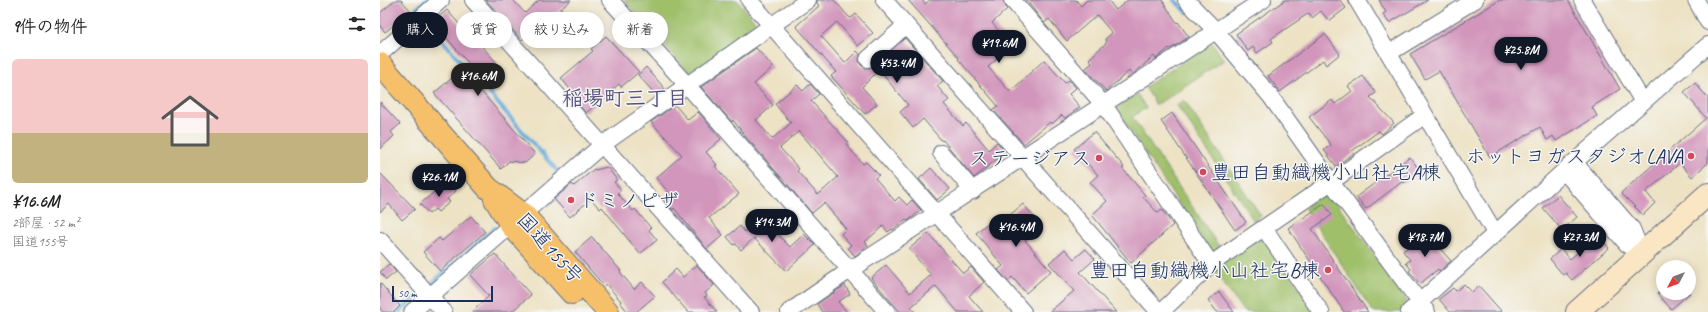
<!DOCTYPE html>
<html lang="ja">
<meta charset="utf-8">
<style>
body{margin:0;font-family:Caveat,"Klee One",sans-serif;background:#f2f2f2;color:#222;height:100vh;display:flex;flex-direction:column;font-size:15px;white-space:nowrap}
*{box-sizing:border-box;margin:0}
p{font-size:13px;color:#767676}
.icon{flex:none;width:22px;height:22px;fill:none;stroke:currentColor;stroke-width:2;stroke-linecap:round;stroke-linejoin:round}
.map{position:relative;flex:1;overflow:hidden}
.panel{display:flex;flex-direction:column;background:#fff;width:380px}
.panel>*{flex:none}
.banner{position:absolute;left:12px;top:12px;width:380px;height:36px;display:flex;gap:8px}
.needle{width:26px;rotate:229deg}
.controls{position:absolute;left:1276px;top:260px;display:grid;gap:8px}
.controls a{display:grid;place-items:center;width:40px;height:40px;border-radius:50%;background:#fff;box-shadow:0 2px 10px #0003;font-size:20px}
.scale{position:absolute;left:12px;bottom:10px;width:101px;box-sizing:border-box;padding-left:4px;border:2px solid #1b2f5e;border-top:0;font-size:11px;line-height:14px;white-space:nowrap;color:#1b2f5e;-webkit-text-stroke:3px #f6f6f2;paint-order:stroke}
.price{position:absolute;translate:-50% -34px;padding:0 9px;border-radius:14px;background:#111827;color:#fff;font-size:13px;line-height:26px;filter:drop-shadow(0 1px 2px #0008)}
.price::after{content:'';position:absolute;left:50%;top:24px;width:12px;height:9px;margin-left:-6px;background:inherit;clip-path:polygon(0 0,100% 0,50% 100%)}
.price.current{background:#222;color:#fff}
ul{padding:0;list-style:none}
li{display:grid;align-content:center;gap:8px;height:212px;padding:0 12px}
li+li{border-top:1px solid #e0e0e0}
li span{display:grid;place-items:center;height:124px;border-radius:6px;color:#555}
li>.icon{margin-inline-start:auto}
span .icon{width:72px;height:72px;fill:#fffc;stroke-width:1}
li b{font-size:17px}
h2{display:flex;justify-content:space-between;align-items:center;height:48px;padding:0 12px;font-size:17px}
.pill{padding:0 14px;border-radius:18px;background:#fff;box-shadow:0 2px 10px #0003;font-size:14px;line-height:36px}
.pill.current{background:#111827;color:#fff}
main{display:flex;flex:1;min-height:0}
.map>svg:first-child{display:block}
.green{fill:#9fc069;stroke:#5d7864}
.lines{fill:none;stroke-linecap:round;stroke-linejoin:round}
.stream{stroke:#69adde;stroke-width:4}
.building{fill:#d295bb;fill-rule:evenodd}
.street-casing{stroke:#646e82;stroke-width:18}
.secondary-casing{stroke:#646e82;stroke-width:24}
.highway-casing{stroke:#646e82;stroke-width:24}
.street{stroke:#fff;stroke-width:16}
.secondary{stroke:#fbe6c4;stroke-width:22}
.highway{stroke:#f6c06b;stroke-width:22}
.poi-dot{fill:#d1495b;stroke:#f6f6f2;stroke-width:1.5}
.labels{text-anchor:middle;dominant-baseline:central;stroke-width:3;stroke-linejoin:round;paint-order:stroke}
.poi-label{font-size:20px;fill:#1b2f5e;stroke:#f6f6f2;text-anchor:end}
.street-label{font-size:20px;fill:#1b2f5e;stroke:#f6f6f2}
.neighbourhood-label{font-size:21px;font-weight:bold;fill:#5b537f;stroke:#f6f6f2}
</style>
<main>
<section class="panel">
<h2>9件の物件<svg class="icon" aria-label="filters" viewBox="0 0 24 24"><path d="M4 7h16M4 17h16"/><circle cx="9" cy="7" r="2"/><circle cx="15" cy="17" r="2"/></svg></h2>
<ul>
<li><span style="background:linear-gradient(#f6c9c9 60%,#c2b280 0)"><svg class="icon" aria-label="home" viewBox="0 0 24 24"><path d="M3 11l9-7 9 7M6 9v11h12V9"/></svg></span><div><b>¥16.6M</b><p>2部屋 · 52 m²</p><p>国道155号</p></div></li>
</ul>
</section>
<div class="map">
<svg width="1328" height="312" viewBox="0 0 1328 312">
<rect width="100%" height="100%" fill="#f6f6f2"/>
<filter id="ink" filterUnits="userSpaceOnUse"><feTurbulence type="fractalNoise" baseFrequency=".025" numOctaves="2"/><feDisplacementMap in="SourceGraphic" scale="8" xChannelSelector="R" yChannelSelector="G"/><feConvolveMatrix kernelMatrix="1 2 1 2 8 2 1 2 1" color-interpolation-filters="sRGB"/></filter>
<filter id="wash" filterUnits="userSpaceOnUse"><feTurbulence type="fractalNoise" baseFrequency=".012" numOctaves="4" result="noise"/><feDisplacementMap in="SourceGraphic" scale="16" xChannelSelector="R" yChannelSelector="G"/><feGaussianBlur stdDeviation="0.9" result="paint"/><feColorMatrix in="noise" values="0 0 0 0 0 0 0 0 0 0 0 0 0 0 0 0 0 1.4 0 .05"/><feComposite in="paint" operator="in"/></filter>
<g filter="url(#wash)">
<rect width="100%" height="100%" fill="#ede2c4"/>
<path class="green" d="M244,0H357L379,26L309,73Z
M832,43L844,60L776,105L765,87Z
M757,94L766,108L752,117L840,248L832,253L735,108Z
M804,100L881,216L874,221L797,105Z
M944,193L950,194L1026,300V307L1020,312H993L924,207Z
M883,236L935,312H864L833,269Z"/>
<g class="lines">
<path class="stream" d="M794,0L807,12
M35,10L46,0
M50,26L89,71
M94,76L179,173L175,176
M51,284L115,228
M19,312L35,298"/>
</g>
<g id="blocks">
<path class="building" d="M15,0H21L31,11L5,32L0,26V13Z
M106,0H133L145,13L159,0H191L176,13L175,12L142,40Z
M437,0H454L469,17L471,18L476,14L493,33L478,46L457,22L441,36L465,63L477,51L480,54L479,61L481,65L485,68H490L525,38L563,81L557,86L569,100L564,104L583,126L586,123L609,150L617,142L624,151L620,155L621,156L594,178L563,140L562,141L543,119L533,128L520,112L528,105L499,70L482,87L497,104L485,114L451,76L456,72L416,26L439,6L437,3Z
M528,0H542L545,4L550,0H623L627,9L612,23L632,46L608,67L629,91H631L664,60L685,83L689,80L696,88L689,94L700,107L685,118L682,115L672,124L670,122L644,144L613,110L618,106L578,59L579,58Z
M646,0H696L701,6L707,0H728L736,10L748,0H782L797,23L798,22L809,37L790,49L789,48L776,59L774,56L752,75L749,71L726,91L705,69L712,63L709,59L727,42L725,39L732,33L717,15L687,41L669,19L664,23Z
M905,0H960L966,8L949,21L941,11L932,18L929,13L891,39L893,42L877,53L873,47L868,51L856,34Z
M999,0H1048L1009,23L1003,14L1006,12Z
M1120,0H1188L1240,89L1212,107L1217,116L1176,141L1173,136L1167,140L1160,127L1110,157L1059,71L1045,79L1030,54Z
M67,10L87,33L99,21L106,29L99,36L100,38L97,41L117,63L94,83L155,154L145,163L129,161L121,169L54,93L89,64L53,22Z
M945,34L960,54L946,65L943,60L900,92L888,76Z
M226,36L259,72L241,87L239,84L206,113L196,101L198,99L181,78L213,51L211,49Z
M376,48L393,67L374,84L393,105L376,120L392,139L411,123L395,104L417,85L423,91L430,84L439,94L431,101L468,142L466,144L483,164L486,162L499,175L495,178L508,193L515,201L519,197L527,205L532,200L541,210L528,221L526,219L513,230L512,229L508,232L503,226L485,242L488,245L475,256L468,248L471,245L461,234L466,229L444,203L432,213L366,137L353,120L352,122L321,87ZM419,131L458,177L438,195L417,171L419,169L400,148Z
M266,67L285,89L276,95L258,75Z
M983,76L996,93L990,97L1014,123L1002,134L999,131L972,151L974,153L956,166L944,150L951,145L929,117L952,100L955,104L972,91L968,86Z
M1315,83L1328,98V163L1312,177L1300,163L1266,192L1275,203L1263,215L1241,193L1326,118L1304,92Z
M0,102L20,124L11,132L14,136L0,149Z
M295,105L308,120L318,112L341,139L326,152L337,165L335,166L359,194L329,218L343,235L327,249L294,208L293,210L285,202L292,196L276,178L302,155L271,122Z
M792,113L866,222L855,230L781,121Z
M714,132L744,167L742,168L765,195L763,197L778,213L782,210L793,225L751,263L712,215L727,201L710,182L718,175L694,149Z
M1030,157L1040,171L1024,183L1023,181L1019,184L986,209L976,197Z
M227,167L237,180L234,182L241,190L237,193L253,211L255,209L271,228L269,230L277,240L260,254L222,207L220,209L211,199L190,217L174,199L192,184L194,186L214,169L215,170Z
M551,168L570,189L557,200L539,179Z
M0,173L35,209L22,220L9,204L0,212Z
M67,181L76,191L67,199L70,202L58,212L55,209L49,214L40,204Z
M1178,195L1197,217L1182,230L1163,208Z
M643,204L662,226L645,240L671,271L646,293L632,277L628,281L618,270L623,266L596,233L611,220L617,226Z
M944,204L952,215L932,229L988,312H964L908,228Z
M91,216L105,232L60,271L43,252L59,238L62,241Z
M381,217L410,247L424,234L435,245L406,271L374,238L361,250L356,244L354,245L347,237L360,226L365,232Z
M548,233L583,273L591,267L604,282L589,296L603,312H578L556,286L531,307L535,312H520L491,278L506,265L530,293L551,275L529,249Z
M1046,233L1071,261L1060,271L1058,269L1040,284L1029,271L1031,269L1026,263L1030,260L1023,251Z
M1218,235L1229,248L1192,280L1186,273L1183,275L1170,259L1181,249L1190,259Z
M212,237L241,271L240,272L254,289L262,282L275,296L256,312H248L240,302L241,301L226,284L224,286L195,252Z
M685,249L694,259L706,249L715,259L700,272L736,312H669L694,291L669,263Z
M115,254L151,295L131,312H92L109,296L90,275Z
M9,264L16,272L6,280L0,272Z
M317,265L334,285L325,293L327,296L324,297L337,312H308L282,282L296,269L303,277Z
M0,283L20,306L14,312H3L0,309Z
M1084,284L1092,292L1099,286L1122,312H1070L1059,299L1073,288L1076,291Z
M465,285L470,294L458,302L467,312H442L437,304Z
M839,292L854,312H837L828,300Z
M1277,293H1310L1291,309Z"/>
</g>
</g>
<g filter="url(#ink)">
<use href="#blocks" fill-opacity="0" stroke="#646e82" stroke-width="1"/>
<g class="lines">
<g class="street-casing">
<path id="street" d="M93,0L371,312
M230,0L307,85L507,312
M369,0L643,312
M504,0L779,312
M632,0L724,105L831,264
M806,0L836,31L891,97L951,182L1047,312
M977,0L1115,233
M1202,0L1263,102
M1316,0L1328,22
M1009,53L1095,0
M0,54L61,0
M488,59L526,25
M561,153L593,191
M1194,162L1252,229L1262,254
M1184,171L1247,244L1262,254
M884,228L941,312
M0,240L64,312
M32,312L131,225L144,215L150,208L222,145L428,0
M409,312L470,270L883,0
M781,312L831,264L951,182L1045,115
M1029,312L1184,171L1328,45"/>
</g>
<g class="secondary-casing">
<path id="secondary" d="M1197,312L1328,194"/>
</g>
<g class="highway-casing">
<path id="highway" d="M0,64L108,188L144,215L228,312
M115,199L131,225L192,293"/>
</g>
<use href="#street" class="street"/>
<use href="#secondary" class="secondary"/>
<use href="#highway" class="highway"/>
</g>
</g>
<g class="poi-dot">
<circle cx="1311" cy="156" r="4"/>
<circle cx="719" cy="158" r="4"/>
<circle cx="823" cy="172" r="4"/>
<circle cx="191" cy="200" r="4"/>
<circle cx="948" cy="270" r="4"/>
</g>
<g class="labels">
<g class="poi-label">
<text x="1303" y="156">ホットヨガスタジオLAVA</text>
<text x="711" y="158">ステージアス</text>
<text x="831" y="172" text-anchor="start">豊田自動織機小山社宅A棟</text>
<text x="199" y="200" text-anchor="start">ドミノピザ</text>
<text x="940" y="270">豊田自動織機小山社宅B棟</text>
</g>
<g class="street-label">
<text transform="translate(170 248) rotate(48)">国道155号</text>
</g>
<g class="neighbourhood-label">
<text x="245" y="98">稲場町三丁目</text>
</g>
</g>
</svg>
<div class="controls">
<a><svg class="needle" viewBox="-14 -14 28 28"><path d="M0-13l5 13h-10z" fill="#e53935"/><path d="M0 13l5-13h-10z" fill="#767676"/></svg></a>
</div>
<div class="scale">50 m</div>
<b class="price" style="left:619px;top:64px">¥19.6M</b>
<b class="price" style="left:1141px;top:71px">¥25.8M</b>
<b class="price" style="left:517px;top:84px">¥53.4M</b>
<b class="price current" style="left:98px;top:97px">¥16.6M</b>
<b class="price" style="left:59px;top:198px">¥26.1M</b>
<b class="price" style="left:392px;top:243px">¥14.3M</b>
<b class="price" style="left:636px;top:248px">¥16.4M</b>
<b class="price" style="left:1045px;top:258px">¥18.7M</b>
<b class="price" style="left:1200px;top:258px">¥27.3M</b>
<div class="banner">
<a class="pill current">購入</a>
<a class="pill">賃貸</a>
<a class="pill">絞り込み</a>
<a class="pill">新着</a>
</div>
</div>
</main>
